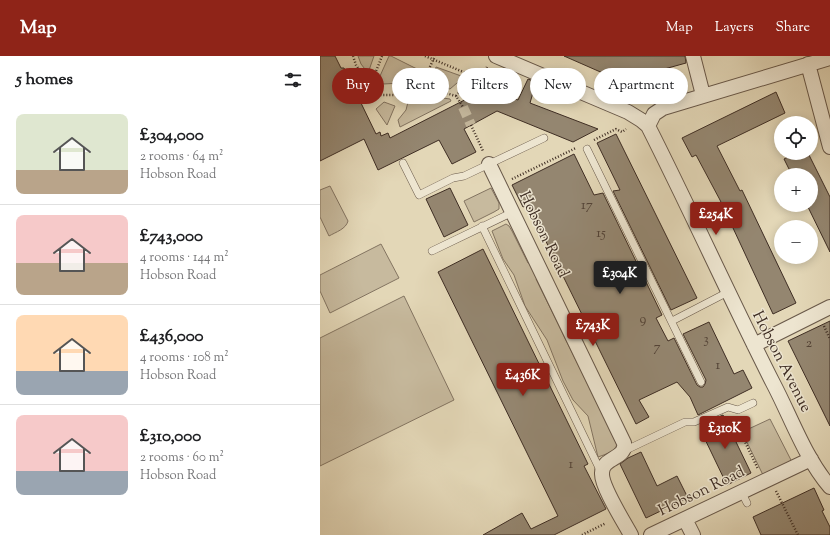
<!DOCTYPE html>
<meta charset="utf-8">
<style>
body{margin:0;font-family:"Sorts Mill Goudy",serif;background:#f2f2f2;color:#202124;height:100vh;display:flex;flex-direction:column;font-size:15px;white-space:nowrap}
*{box-sizing:border-box;margin:0}
p{font-size:13px;color:#757577}
.icon{flex:none;width:22px;height:22px;fill:none;stroke:currentColor;stroke-width:2;stroke-linecap:round;stroke-linejoin:round}
.map{position:relative;flex:1;overflow:hidden}
.details{display:flex;flex-direction:column;background:#fff;width:320px}
.details>*{flex:none}
.banner{position:absolute;left:12px;top:12px;width:380px;height:36px;display:flex;gap:8px}
.buttons{position:absolute;left:454px;top:60px;display:grid;gap:8px}
.buttons a{display:grid;place-items:center;width:44px;height:44px;border-radius:50%;background:#fff;box-shadow:0 2px 10px #0003;font-size:20px}
.price{position:absolute;translate:-50% -34px;padding:0 9px;border-radius:4px;background:#8f2418;color:#fff;font-size:13px;line-height:26px;filter:drop-shadow(0 1px 2px #0008)}
.price::after{content:'';position:absolute;left:50%;top:24px;width:12px;height:9px;margin-left:-6px;background:inherit;clip-path:polygon(0 0,100% 0,50% 100%)}
.price.on{background:#222;color:#fff}
ul{padding:0;list-style:none}
li{display:flex;align-items:center;gap:12px;height:100px;padding:0 16px}
li+li{border-top:1px solid #e0e0e0}
li span{display:grid;place-items:center;flex:none;width:112px;height:80px;border-radius:8px;color:#555}
li>.icon{margin-inline-start:auto}
span .icon{width:48px;height:48px;fill:#fffc;stroke-width:1}
li b{font-size:17px}
h2{display:flex;justify-content:space-between;align-items:center;height:48px;padding:0 16px;font-size:17px}
.pill{padding:0 14px;border-radius:18px;background:#fff;box-shadow:0 2px 10px #0003;font-size:14px;line-height:36px}
.pill.on{background:#8f2418;color:#fff}
header{display:flex;align-items:center;gap:24px;box-sizing:border-box;height:56px;padding:0 20px;background:#8f2418;color:#fff}
header strong{font-size:19px}
nav{display:flex;gap:22px;margin-inline-start:auto;font-size:14px}
main{display:flex;flex:1;min-height:0}
.map>svg:first-child{display:block}
.green{fill:#c7ba9e;stroke:#837461}
.building{fill:#948670;stroke:#3f2e24}
.lines{fill:none;stroke-linecap:round;stroke-linejoin:round}
.pedestrian-tunnel{stroke:#c2b59a;stroke-width:10;stroke-dasharray:10 5;stroke-linecap:butt}
.service-casing{stroke:#685849;stroke-width:8}
.minor-casing{stroke:#685849;stroke-width:16}
.path{stroke:#3f2e24;stroke-width:2.5;stroke-dasharray:1 2;stroke-linecap:butt}
.service{stroke:#ede5d0;stroke-width:7}
.minor{stroke:#ede5d0;stroke-width:14}
.labels{text-anchor:middle;dominant-baseline:central;stroke-width:3;stroke-linejoin:round;paint-order:stroke}
.number-label{font-size:14px;fill:#544437}
.street-label{font-size:16px;fill:#3f2e24;stroke:#ede5d0}
</style>
<header>
<strong>Map</strong>
<nav><a>Map</a><a>Layers</a><a>Share</a></nav>
</header>
<main>
<section class="details">
<h2>5 homes<svg class="icon" aria-label="filters" viewBox="0 0 24 24"><path d="M4 7h16M4 17h16"/><circle cx="9" cy="7" r="2"/><circle cx="15" cy="17" r="2"/></svg></h2>
<ul>
<li><span style="background:linear-gradient(#dfe7d0 70%,#b9a48a 0)"><svg class="icon" aria-label="home" viewBox="0 0 24 24"><path d="M3 11l9-7 9 7M6 9v11h12V9"/></svg></span><div><b>£304,000</b><p>2 rooms · 64 m²</p><p>Hobson Road</p></div></li>
<li><span style="background:linear-gradient(#f6c9c9 60%,#b9a48a 0)"><svg class="icon" aria-label="home" viewBox="0 0 24 24"><path d="M3 11l9-7 9 7M6 9v11h12V9"/></svg></span><div><b>£743,000</b><p>4 rooms · 144 m²</p><p>Hobson Road</p></div></li>
<li><span style="background:linear-gradient(#ffd9b3 70%,#9aa5b1 0)"><svg class="icon" aria-label="home" viewBox="0 0 24 24"><path d="M3 11l9-7 9 7M6 9v11h12V9"/></svg></span><div><b>£436,000</b><p>4 rooms · 108 m²</p><p>Hobson Road</p></div></li>
<li><span style="background:linear-gradient(#f6c9c9 70%,#9aa5b1 0)"><svg class="icon" aria-label="home" viewBox="0 0 24 24"><path d="M3 11l9-7 9 7M6 9v11h12V9"/></svg></span><div><b>£310,000</b><p>2 rooms · 60 m²</p><p>Hobson Road</p></div></li>
</ul>
</section>
<div class="map">
<svg width="510" height="479" viewBox="0 0 510 479">
<rect width="100%" height="100%" fill="#e3d7b7"/>
<filter id="stains"><feTurbulence type="fractalNoise" baseFrequency=".005" numOctaves="4"/><feColorMatrix values="0 0 0 0 .2 0 0 0 0 .09 0 0 0 0 .02 0 0 0 .5 -.17"/></filter>
<radialGradient id="worn" r=".72"><stop offset=".6" stop-color="#630" stop-opacity="0"/><stop offset="1" stop-color="#630" stop-opacity=".3"/></radialGradient>
<path class="green" d="M38,0H54L48,17L41,8Z
M69,0H71L97,13L82,27L63,28L60,20Z
M116,11L144,21L130,33L116,30L113,23Z
M108,40L130,43L131,45L80,71L78,64L86,54L89,42Z
M64,46L75,50L67,69L56,53Z
M10,130L28,165C26,173 16,176 9,180L0,161V134Z
M171,132L179,147V153L174,156L154,166L144,145Z
M186,168L189,170L192,175L208,207H215L222,220L216,223L297,388C295,396 286,398 278,401L268,360L253,344L243,325L227,284L205,250L194,219L183,203L172,175Z
M61,188L79,222L10,257L0,235V219Z
M84,240L134,344L0,410V282Z
M450,363L472,406L443,419L422,376Z"/>
<path class="building" d="M0,0H15L21,12H24L56,78L60,76L61,80L68,77L70,82L176,28V35L198,44L208,23L216,26L210,47L278,73L253,86L177,55L144,73L156,96L132,108L119,84L58,114L44,83L0,105Z
M244,0H365L366,7L301,25Z
M456,36L465,57L397,90L420,135L422,134L476,247L453,258L400,144L376,99L372,101L362,82Z
M296,78L377,242L351,254L293,135L300,134L277,87Z
M476,97H488L510,141V196L487,149H491V119H472L464,103Z
M254,98L274,139L283,137L342,259L336,262L348,285L354,282L377,329L380,331H383L385,328L386,324L363,278L389,266L414,318L423,314L432,332L378,359L370,341L357,326L319,344L329,361L316,368L208,149L203,151L192,129Z
M130,132L148,169L124,181L106,143Z
M163,193L268,408L264,410L286,453L234,479H163L202,457L211,473L238,460L118,216Z
M510,265V370L468,285Z
M403,359L431,417L407,429L381,375L386,373L383,368Z
M321,396L337,430L357,420L368,442L326,462L300,408L308,402Z
M494,432L504,454L502,455L510,471V479H441L433,461Z"/>
<g class="lines">
<path class="pedestrian-tunnel" d="M143,51L151,69"/>
<g class="service-casing">
<path id="service" d="M267,93L381,326
M83,107L99,139L133,122L144,120L224,82
M162,170L281,416
M112,195L193,156
M352,265L408,236
M304,395L365,366H374L408,351L418,354L433,347
M421,435L427,447"/>
</g>
<g class="minor-casing">
<path id="minor" d="M176,0L308,56L321,64L328,70C371,155 410,242 453,327C471,361 485,402 510,431
M373,0L383,39
M488,8L510,91
M328,70L334,58L343,52L510,2
M169,108L304,387C307,403 282,401 282,417C281,430 304,466 311,479
M434,289L510,251
M365,463L373,479
M331,479L491,403"/>
</g>
<path class="path" d="M33,0L36,9L50,31
M62,0L50,31L55,39H79L101,30L136,40L143,51
M105,0L153,20L161,22L167,11
M101,30L115,0
M136,40L153,21
M151,69L163,95
M274,84L296,73L302,76L306,73
M192,123L256,92
M504,270L510,283
M415,365L438,413
M456,435L478,479
M262,479L286,467"/>
<use href="#service" class="service"/>
<use href="#minor" class="minor"/>
</g>
<g class="labels">
<g class="number-label">
<text x="267" y="150">17</text>
<text x="281" y="178">15</text>
<text x="323" y="264">9</text>
<text x="386" y="284">3</text>
<text x="489" y="288">2</text>
<text x="337" y="292">7</text>
<text x="398" y="310">1</text>
<text x="251" y="409">1</text>
</g>
<g class="street-label">
<text transform="translate(223 179) rotate(64)">Hobson Road</text>
<text transform="translate(461 306) rotate(63)">Hobson Avenue</text>
<text transform="translate(382 436) rotate(-26)">Hobson Road</text>
</g>
</g>
<rect width="100%" height="100%" filter="url(#stains)"/>
<rect width="100%" height="100%" fill="url(#worn)"/>
</svg>
<div class="buttons">
<a><svg class="icon" aria-label="locate" viewBox="0 0 24 24"><circle cx="12" cy="12" r="6"/><path d="M12 2v4M12 18v4M2 12h4M18 12h4"/></svg></a>
<a>+</a>
<a>−</a>
</div>
<b class="price" style="left:396px;top:180px">£254K</b>
<b class="price on" style="left:300px;top:239px">£304K</b>
<b class="price" style="left:273px;top:291px">£743K</b>
<b class="price" style="left:203px;top:341px">£436K</b>
<b class="price" style="left:405px;top:394px">£310K</b>
<div class="banner">
<a class="pill on">Buy</a>
<a class="pill">Rent</a>
<a class="pill">Filters</a>
<a class="pill">New</a>
<a class="pill">Apartment</a>
</div>
</div>
</main>
